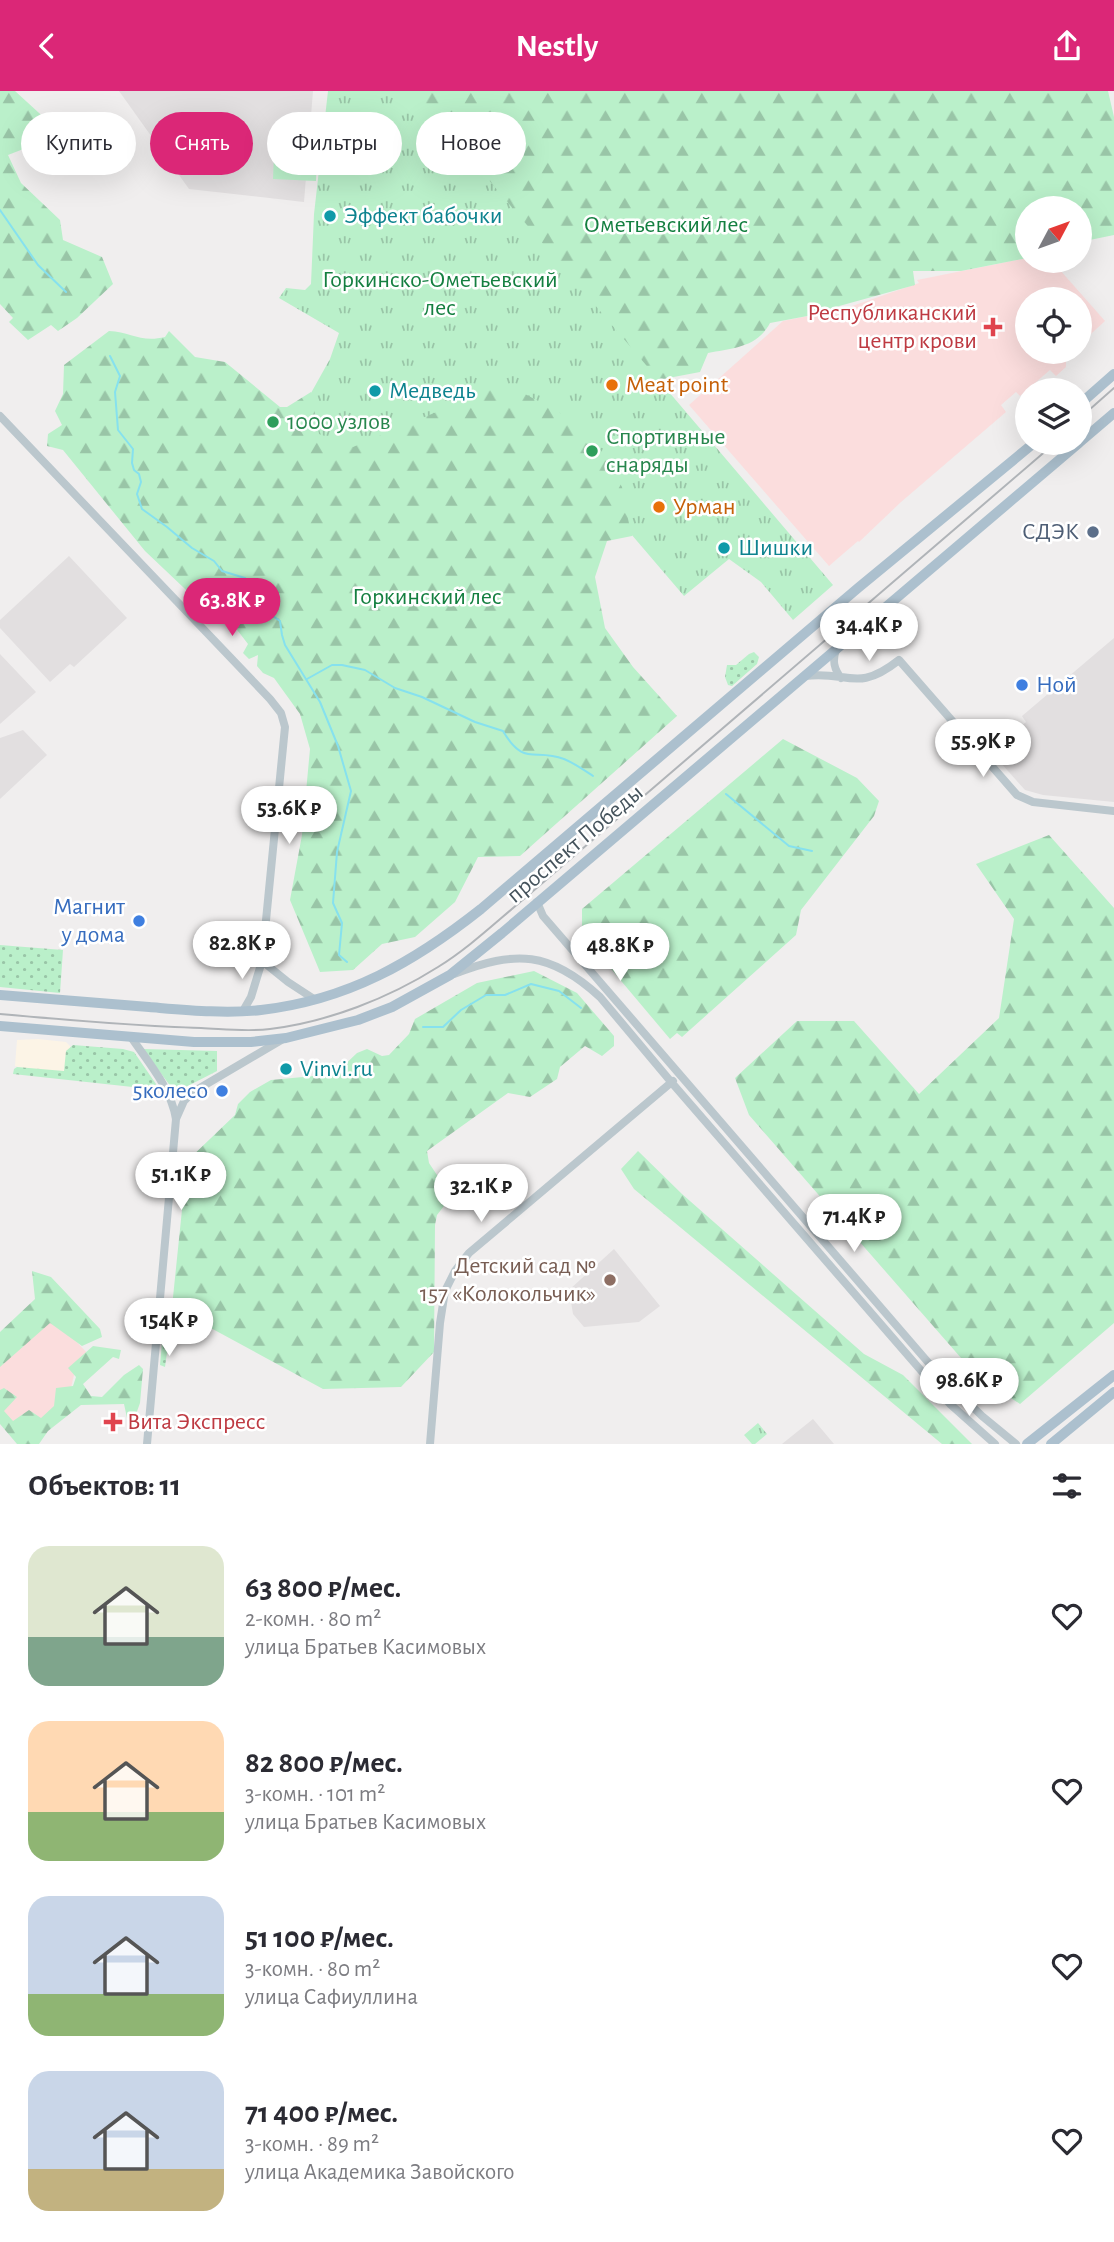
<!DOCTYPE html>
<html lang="ru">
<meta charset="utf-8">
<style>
body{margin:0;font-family:"Alegreya Sans",sans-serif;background:#f2f2f3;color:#2b2b33;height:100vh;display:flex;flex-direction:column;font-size:26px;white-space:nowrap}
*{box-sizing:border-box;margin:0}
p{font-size:23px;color:#7c7c81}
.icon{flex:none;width:38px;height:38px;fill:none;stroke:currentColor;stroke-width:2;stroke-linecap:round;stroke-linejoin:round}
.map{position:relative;height:1353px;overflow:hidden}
.side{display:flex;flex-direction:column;background:#fff;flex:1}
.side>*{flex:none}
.top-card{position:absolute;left:21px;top:21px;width:700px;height:63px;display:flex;gap:14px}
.needle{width:46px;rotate:49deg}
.fabs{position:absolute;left:1015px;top:105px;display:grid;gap:14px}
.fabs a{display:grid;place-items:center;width:77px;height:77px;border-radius:50%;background:#fff;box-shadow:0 7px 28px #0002;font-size:35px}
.price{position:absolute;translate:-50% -60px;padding:0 16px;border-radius:24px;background:#fff;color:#222;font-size:23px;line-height:46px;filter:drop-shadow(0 2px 4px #0008)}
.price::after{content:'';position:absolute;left:50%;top:42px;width:21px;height:16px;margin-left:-10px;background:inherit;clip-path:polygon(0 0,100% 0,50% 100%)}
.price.selected{background:#db2777;color:#fff}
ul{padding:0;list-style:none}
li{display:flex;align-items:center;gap:21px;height:175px;padding:0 28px}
li span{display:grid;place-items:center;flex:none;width:196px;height:140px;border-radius:21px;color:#555}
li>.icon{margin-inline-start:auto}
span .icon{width:84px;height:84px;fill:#fffc;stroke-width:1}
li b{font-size:30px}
h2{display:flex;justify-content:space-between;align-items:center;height:84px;padding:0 28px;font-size:30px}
.tag{padding:0 24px;border-radius:32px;background:#fff;box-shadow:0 7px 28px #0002;font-size:24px;line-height:63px}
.tag.selected{background:#db2777;color:#fff}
header{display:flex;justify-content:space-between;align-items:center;height:91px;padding:0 28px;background:#db2777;color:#fff;font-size:32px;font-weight:600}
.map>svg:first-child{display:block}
.commercial{fill:#fcf4e6}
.education{fill:#e2dfe0}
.medical{fill:#fbdddd}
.grass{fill:url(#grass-dots)}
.forest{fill:url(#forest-firs)}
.park{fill:url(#park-tufts)}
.pitch{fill:#baf0ca}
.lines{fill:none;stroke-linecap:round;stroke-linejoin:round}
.stream{stroke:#86e1ee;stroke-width:2}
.minor{stroke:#bbc7cd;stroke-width:8}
.major{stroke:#acc0ce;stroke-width:10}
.tram{stroke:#b0b4b8;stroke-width:2}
.culture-dot{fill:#0f9aa8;stroke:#fff;stroke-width:2.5}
.health-dot{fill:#e0444e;stroke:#fff;stroke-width:2.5}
.food-dot{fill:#e8710a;stroke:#fff;stroke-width:2.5}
.leisure-dot{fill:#2e9e5b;stroke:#fff;stroke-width:2.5}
.service-dot{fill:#5c6f8a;stroke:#fff;stroke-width:2.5}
.shop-dot{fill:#3f7fe0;stroke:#fff;stroke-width:2.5}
.education-dot{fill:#8d6e63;stroke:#fff;stroke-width:2.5}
.labels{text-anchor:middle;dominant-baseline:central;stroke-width:5;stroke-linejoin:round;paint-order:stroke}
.culture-label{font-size:24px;fill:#0d838f;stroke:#fff;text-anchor:start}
.park-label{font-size:24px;fill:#147f40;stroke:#fff}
.health-label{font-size:24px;fill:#be3a42;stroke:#fff;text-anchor:end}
.food-label{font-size:24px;fill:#c56008;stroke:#fff;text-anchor:start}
.leisure-label{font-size:24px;fill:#27864d;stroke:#fff;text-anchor:start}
.service-label{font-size:24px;fill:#4e5e75;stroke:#fff;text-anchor:end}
.shop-label{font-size:24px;fill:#366cbe;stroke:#fff;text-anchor:end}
.street-label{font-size:24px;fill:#45535c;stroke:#fff}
.education-label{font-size:24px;fill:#785e54;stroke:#fff;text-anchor:end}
</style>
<header><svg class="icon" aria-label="back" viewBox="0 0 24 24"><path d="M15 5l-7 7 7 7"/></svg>Nestly<svg class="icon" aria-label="share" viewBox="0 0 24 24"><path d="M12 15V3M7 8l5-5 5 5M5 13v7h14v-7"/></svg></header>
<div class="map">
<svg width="1114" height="1353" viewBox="0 0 1114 1353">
<defs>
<pattern id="grass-dots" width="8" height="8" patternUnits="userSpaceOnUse" patternTransform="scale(1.75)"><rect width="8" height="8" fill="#baf0ca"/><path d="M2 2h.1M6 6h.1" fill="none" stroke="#99c5a7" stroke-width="1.8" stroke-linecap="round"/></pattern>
<pattern id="forest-firs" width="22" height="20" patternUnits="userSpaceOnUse" patternTransform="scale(1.75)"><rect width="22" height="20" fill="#baf0ca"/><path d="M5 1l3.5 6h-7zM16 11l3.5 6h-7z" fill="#99c5a7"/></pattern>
<pattern id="park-tufts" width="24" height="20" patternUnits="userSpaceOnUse" patternTransform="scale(1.75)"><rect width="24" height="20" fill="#baf0ca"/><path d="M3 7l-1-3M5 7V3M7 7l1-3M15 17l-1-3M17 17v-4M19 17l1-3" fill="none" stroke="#99c5a7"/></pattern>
</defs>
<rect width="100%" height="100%" fill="#f0eeee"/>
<path class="commercial" d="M38,948L66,951L70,955V983L36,981L15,975L17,949Z"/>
<path class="education" d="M119,0H313L304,111L189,98Z
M69,465L127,527L74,576L70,573L50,591L0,537V529Z
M1114,547V711L1043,704L1025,699L992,662L1026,631L1022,625Z
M0,563L36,601L0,633Z
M23,639L47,664L0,708V647Z
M614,1158L660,1215L639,1231L584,1236L573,1223L569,1199Z
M813,1328L834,1353H782Z"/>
<path class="medical" d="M1027,167V170H1052L1105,230L1080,253V208H1027V261H1070L1066,264V276L1056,285L1050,279L1020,305L1016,301L1001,314L1006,321L901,411L859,451L858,450L829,475L689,314L783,230L818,223L823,225L919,192L917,189Z
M47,1220L91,1266L75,1280L70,1301L28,1353L0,1321V1264Z"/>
<path class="grass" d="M754,561L759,566L757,573L732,595L728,594L725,586L727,574H736L749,563Z
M0,854L63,859L60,902L0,896Z
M73,954L123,958L134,961L156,993L155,995L151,998L13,983L14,978L17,976L64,980L66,960Z
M143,958L217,960V980L182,998L171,996Z
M164,1229L171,1233L165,1276L160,1274Z"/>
<path class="forest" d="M0,0H15L62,43L8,64L21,92L60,129L63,149L102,166L113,193L77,227L58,240L51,234L28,249L9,231L13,227L0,213Z
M410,0H1108L1114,26V144L1080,151V117H1027V167L961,180H913L915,194L832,217L822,225L818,223L770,232C757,257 732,257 708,262L700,281L642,292Z
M109,240C131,241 141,252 165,246L169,240L195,266L225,271L280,316H287L311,301L320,318L488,297L508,298L528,303L577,328L601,355L637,408L632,445L607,450L595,486L605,537L633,576L677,625L520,765L478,766L455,811L415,846L382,853L353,879L320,881L290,809L302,744L310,658L300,623L274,587L263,582L257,575L258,564L249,568L243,562L248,553L231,531L222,533L145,460L63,359L47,355L48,343L62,334L55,320L63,303L64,274Z
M783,648L857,687L879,710L874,725L801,819L796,844L682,946L677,942L670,948L585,847L582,834V818Z
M1049,744L1114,817V1232L1020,1313L975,1283L749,1024L735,987L797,930H854L919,1003L999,927L1014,828L976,773Z
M534,880L577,902L614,945V955L602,965L585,955L560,976L557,988L530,1006L508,1002L427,1060L429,1072L443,1093L439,1099L447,1111L437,1124L435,1134L434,1261L401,1296L323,1298L172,1216L187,1070L235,1024L238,1013L250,1001L271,989L335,983L357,962L367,958L382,965L389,964L409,943L415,928L477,892Z
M638,1060L682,1103L864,1263L903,1284L972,1353H942L634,1098L621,1078Z
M32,1180L51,1186L100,1238L102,1246L82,1255L50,1232L0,1276V1241L35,1208Z
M93,1255L121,1259L119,1268L113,1266L83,1293L91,1305L102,1306L124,1284L139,1274L143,1278L140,1312L135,1326L127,1327L124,1313L81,1314L48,1340L39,1353H17L0,1333V1299L4,1297L17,1306L4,1320L13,1330L29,1319L41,1327L54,1315L56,1297L73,1295L76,1286L68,1277Z"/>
<path class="park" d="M328,0H413L833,494L793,529L761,491L729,468L684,505L631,443L622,396L599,356L577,331L525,303L489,299L353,356L319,343L311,302L330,268L339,242L279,207L286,197L305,199L311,193L314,123Z
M758,1332L767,1343L755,1353H752L744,1344Z"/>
<path class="pitch" d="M274,63L317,65L316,90L273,88Z"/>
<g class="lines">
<path class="stream" d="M0,119L38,174L66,201
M110,265L120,285L115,301L118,339L133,358L132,372L134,379L139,383L141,391L137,403L142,418L167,436L192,457L214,470L222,480L245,487L260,502L267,504L270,523L280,530L282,544L285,554L320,611L338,655L351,700L337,761L333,812L342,832L339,864L347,871
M307,588L332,574H342L365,579L395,597L422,606L475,631L503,640C524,676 534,657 564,668C574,672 584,679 593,685
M726,703L789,755L812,760
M423,936H443L461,919L486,904H505L531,893L559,900L581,917"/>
<path class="minor" d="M0,325L270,608L281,622L285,636L262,870L251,906L243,920
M836,559C832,570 834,578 841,587
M805,585C848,579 856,603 899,569L1017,704L1033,711L1114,720
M537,811L543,825L933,1277L982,1325L1016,1353
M262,870L288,891L314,908
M454,883C516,859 550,860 600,906L672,992L950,1313L995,1353
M131,946C148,971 171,997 176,1028L147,1353
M176,1028L184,1010L193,1001L283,948
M430,1353L440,1232L445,1200L455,1180L469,1162L673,990"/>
<path class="major" d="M1080,313L1114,283
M1080,351L1114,322
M0,904C50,908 99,912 149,916C186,919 225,923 261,919C348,909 414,871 481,818L858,497L1034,352
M0,935L194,951H251L286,947L358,929L392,916L450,884L502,842L1079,352
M1027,1353L1114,1284
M1051,1353L1114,1301"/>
<path class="tram" d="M1080,327L1114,297
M0,923C67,929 134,935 201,937C224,938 247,941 270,938C328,931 389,907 438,876C469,857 497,830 525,807L1055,352"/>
</g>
<g class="culture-dot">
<circle cx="330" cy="125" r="7"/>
<circle cx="375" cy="300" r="7"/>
<circle cx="724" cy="457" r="7"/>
<circle cx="286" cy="978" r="7"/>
</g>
<g class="health-dot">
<path d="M989.5 225.5h7v7h7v7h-7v7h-7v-7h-7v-7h7z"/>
<path d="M109.5 1320.5h7v7h7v7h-7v7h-7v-7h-7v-7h7z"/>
</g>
<g class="food-dot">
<circle cx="612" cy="294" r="7"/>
<circle cx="659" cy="416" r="7"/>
</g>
<g class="leisure-dot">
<circle cx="273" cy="331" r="7"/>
<circle cx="592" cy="360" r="7"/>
</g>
<circle class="service-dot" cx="1093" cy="441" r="7"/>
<g class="shop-dot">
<circle cx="1022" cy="594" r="7"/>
<circle cx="139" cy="830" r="7"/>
<circle cx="222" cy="1000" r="7"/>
</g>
<circle class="education-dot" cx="610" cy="1189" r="7"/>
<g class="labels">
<g class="culture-label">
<text x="344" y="125">Эффект бабочки</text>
<text x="389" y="300">Медведь</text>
<text x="738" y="457">Шишки</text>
<text x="300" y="978">Vinvi.ru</text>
</g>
<g class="park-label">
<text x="666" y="134">Ометьевский лес</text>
<text x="440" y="189">Горкинско-Ометьевский<tspan x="440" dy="28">лес</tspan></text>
<text x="427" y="506">Горкинский лес</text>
</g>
<g class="health-label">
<text x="977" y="222">Республиканский<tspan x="977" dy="28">центр крови</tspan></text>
<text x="127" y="1331" text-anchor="start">Вита Экспресс</text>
</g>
<g class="food-label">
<text x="626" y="294">Meat point</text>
<text x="673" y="416">Урман</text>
</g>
<g class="leisure-label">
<text x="287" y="331">1000 узлов</text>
<text x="606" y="346">Спортивные<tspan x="606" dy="28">снаряды</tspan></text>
</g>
<g class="service-label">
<text x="1079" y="441">СДЭК</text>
</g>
<g class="shop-label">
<text x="1036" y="594" text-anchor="start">Ной</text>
<text x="125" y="816">Магнит<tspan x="125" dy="28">у дома</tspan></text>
<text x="208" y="1000">5колесо</text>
</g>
<g class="street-label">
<text transform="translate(575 753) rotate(-40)">проспект Победы</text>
</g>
<g class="education-label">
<text x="596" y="1175">Детский сад №<tspan x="596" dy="28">157 «Колокольчик»</tspan></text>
</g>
</g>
</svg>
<div class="fabs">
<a><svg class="needle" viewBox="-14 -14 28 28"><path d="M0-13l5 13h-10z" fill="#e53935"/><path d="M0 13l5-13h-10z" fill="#7c7c81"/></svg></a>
<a><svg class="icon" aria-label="locate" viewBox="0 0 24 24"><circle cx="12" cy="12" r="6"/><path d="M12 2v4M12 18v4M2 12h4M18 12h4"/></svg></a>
<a><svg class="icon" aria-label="layers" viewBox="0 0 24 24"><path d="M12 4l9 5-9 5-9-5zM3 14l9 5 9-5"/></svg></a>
</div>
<b class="price selected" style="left:232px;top:547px">63.8K ₽</b>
<b class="price" style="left:869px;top:572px">34.4K ₽</b>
<b class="price" style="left:983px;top:688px">55.9K ₽</b>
<b class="price" style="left:289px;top:755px">53.6K ₽</b>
<b class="price" style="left:242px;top:890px">82.8K ₽</b>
<b class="price" style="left:620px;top:892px">48.8K ₽</b>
<b class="price" style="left:181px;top:1121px">51.1K ₽</b>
<b class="price" style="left:481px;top:1133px">32.1K ₽</b>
<b class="price" style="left:854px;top:1163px">71.4K ₽</b>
<b class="price" style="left:169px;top:1267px">154K ₽</b>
<b class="price" style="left:969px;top:1327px">98.6K ₽</b>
<div class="top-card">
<a class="tag">Купить</a>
<a class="tag selected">Снять</a>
<a class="tag">Фильтры</a>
<a class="tag">Новое</a>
</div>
</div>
<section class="side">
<h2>Объектов: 11<svg class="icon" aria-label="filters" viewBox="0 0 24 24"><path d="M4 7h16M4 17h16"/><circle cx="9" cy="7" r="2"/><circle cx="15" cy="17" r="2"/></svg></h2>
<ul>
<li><span style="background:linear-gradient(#dfe7d0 65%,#7fa58c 0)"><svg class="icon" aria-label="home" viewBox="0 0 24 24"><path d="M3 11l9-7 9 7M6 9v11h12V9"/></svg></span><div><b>63 800 ₽/мес.</b><p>2-комн. · 80 m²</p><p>улица Братьев Касимовых</p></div><svg class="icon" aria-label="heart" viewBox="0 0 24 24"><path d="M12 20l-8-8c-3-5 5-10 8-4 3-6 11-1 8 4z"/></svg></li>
<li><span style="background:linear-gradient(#ffd9b3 65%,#8fb573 0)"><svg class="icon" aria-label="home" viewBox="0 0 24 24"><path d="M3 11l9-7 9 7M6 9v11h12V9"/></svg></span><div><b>82 800 ₽/мес.</b><p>3-комн. · 101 m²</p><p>улица Братьев Касимовых</p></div><svg class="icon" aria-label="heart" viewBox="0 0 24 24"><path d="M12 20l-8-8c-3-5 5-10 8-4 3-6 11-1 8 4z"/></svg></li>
<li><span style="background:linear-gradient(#c9d6e8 70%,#8fb573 0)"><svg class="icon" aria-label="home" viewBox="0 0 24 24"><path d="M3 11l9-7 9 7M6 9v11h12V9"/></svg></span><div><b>51 100 ₽/мес.</b><p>3-комн. · 80 m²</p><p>улица Сафиуллина</p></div><svg class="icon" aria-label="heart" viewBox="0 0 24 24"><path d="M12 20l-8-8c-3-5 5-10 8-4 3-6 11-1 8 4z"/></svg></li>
<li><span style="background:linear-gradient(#c9d6e8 70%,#c2b280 0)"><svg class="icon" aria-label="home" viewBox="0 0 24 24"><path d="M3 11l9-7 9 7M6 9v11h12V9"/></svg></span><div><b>71 400 ₽/мес.</b><p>3-комн. · 89 m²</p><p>улица Академика Завойского</p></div><svg class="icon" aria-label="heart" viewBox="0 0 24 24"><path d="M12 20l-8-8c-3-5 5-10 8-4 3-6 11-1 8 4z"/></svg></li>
</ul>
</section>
